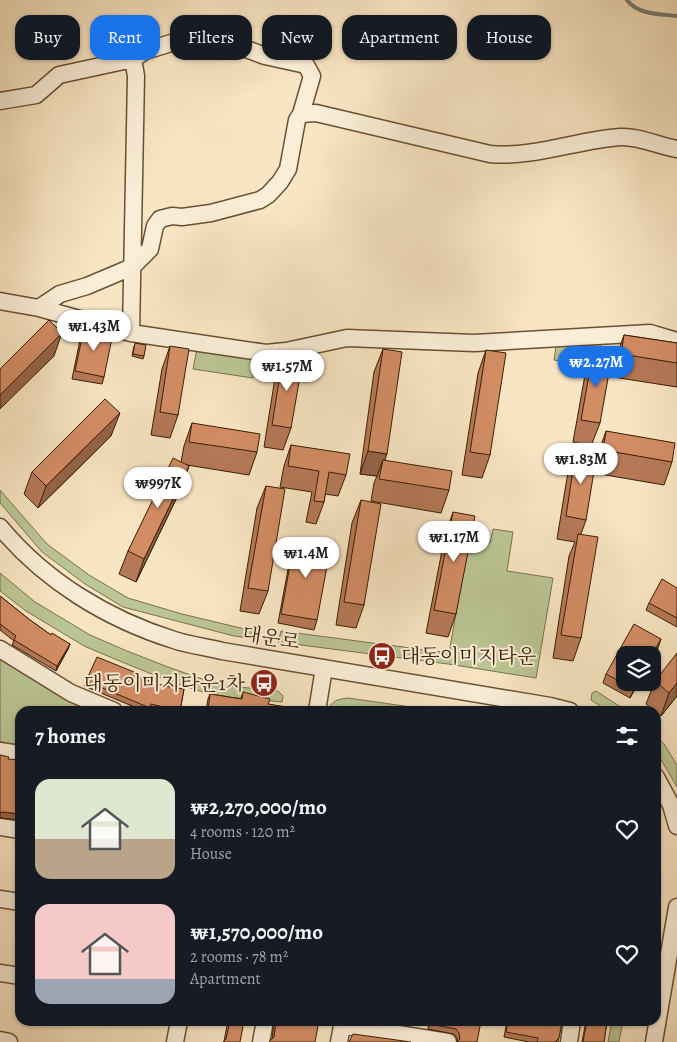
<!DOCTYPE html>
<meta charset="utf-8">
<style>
body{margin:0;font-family:Alegreya,"Noto Serif KR",serif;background:#20242c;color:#f1f3f6;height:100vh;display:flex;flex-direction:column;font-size:19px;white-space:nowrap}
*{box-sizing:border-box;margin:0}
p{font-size:16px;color:#9ea1a6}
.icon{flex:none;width:28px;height:28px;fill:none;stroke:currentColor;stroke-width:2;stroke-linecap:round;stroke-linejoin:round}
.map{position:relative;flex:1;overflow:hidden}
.side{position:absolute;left:15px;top:706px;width:646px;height:320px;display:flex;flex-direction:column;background:#171b24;border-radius:15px;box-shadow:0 1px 4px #0004}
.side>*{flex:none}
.top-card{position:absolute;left:15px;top:15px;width:648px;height:45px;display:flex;gap:10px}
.tools{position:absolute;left:616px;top:646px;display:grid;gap:10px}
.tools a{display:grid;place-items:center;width:45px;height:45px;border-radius:10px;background:#171b24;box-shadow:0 1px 4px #0004;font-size:25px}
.price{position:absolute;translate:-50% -42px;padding:0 11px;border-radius:18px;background:#fff;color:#222;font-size:16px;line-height:32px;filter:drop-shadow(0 1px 2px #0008)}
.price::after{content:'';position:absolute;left:50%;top:30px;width:15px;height:11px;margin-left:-8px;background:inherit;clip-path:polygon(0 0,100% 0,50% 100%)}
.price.on{background:#1a73e8;color:#fff}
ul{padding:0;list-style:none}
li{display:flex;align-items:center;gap:15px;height:125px;padding:0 20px}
li span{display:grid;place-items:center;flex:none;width:140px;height:100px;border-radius:15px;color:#555}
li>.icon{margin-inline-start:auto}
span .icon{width:60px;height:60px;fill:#fffc;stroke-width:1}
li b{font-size:21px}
h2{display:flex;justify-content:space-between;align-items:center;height:60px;padding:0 20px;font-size:21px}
.chip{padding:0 18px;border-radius:15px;background:#171b24;box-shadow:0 1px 4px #0004;font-size:18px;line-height:45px}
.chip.on{background:#1a73e8;color:#fff}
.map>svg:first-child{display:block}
.green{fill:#bbc595;stroke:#7a724b}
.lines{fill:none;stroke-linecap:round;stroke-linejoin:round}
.stream{stroke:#787d72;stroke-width:4}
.minor-casing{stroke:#695032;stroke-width:19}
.minor{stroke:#faeed8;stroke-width:16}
.wall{fill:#b57957;stroke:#391e01}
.shaded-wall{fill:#946347;stroke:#391e01}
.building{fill:#d38d65;stroke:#391e01}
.labels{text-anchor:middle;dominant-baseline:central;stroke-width:4;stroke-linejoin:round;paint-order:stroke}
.street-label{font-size:20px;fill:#391e01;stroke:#faeed8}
.poi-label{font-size:20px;fill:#391e01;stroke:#faeed8;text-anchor:start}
</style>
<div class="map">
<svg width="677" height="1042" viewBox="0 0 677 1042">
<rect width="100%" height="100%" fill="#f8e5c3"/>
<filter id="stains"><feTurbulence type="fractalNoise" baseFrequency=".004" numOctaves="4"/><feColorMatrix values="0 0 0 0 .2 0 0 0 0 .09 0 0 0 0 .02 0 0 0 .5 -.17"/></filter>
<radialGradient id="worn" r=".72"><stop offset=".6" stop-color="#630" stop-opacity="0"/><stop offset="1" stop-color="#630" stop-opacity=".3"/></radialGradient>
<path class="green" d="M601,344L595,367L554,360L556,346Z
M197,349L256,359L253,378L193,369Z
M0,490L47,544L89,575L128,598L182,614L253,631L249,638L234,636L123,607L85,584L42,552L0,503Z
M493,529L513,532L507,571L553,578L536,678L448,664L278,642L281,631L449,653L469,539L490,543Z
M0,573L35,602L90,635L127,651L168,667L219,685L278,691L283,696L282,702L215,696L169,681L122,662L84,646L26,611L0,591Z
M0,655L77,700L74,711H20V749L0,745Z
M596,691L627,711H608L591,700L592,693Z
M348,698L439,711H327C332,701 337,699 348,698Z
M656,736L664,744L677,765V787L656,751Z
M612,1021H623L619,1042H608Z"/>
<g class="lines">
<path class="stream" d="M627,0C638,15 661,14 677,16"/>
<g class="minor-casing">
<path id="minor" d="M0,101L36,95L59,75L133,59L145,51L204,33L265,56L306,65L312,76L301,114
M0,301L39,308L131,333L266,353L286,351L347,338L474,343L650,333L677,341
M39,308L60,294L87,286L132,267L150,249L155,226L160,219L172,216L182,217L211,213L260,200L268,195L280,182L288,169L297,120L301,114L316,113L490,154C534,158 577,140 620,137C640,136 658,146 677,149
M131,333L136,76L133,59
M0,527C45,581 107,619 174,640C189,645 206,647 222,651L550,706L570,711
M0,649L71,693L114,711
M317,711L324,668
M0,751L20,754
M656,777L671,805L677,826
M0,827L20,830
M0,899L20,902
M0,973L20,976
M342,1025L448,1042
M0,1040L9,1042
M175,1042L179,1021
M261,1042L265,1021
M339,1042L343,1021
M569,1042L572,1021
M654,1042L677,907"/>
</g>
<use href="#minor" class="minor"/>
</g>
<path class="wall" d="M84,328L104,377L102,384L72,379L81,335Z
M624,335L677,343V387L613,377L616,358Z
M134,346L144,356L143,359L132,356Z
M170,346L178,415L170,438L151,435L162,369Z
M383,349L385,460L449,490L441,513L371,501L374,483L377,476L360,474L374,372Z
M486,350L490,455L482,478L462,475L478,373Z
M593,352L600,423L591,446L573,442L585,375Z
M283,356L291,428L283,450L264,447L275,378Z
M192,423L257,452L249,475L187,465L181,489L136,582L119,574L128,551L181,462L184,446Z
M606,431L672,462L664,485L594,473L598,454Z
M111,436L38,508L24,494L32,472Z
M291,445L346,475L338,496L325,494L324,502L316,524L306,522L312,492L280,487L284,466Z
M576,450L586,520L581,534V638L573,661L553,658L569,556L575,542L557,539L568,472Z
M266,486L268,591L259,614L240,611L257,508Z
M361,500L364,605L356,628L336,625L352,523Z
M453,512L456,614L448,637L426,633L445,535Z
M295,538L317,620L314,630L278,623L292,548Z
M677,588V627L646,610L649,603Z
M0,596L30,620L51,635L70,644L68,649L56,671L12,645L14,641L0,630Z
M658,648L652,658V655L630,698L603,683L606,674Z
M138,677L164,686L184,689L180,711H157L149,709L148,711H144L84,686L86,681Z
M655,681L677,696L661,716L646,704Z
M243,692L268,704L299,711H206L208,699L210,694L241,699Z
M228,1021H244L224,1041Z
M274,1021H319L272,1039Z
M429,1021H481L457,1042V1038L454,1034L428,1029Z
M507,1021H562L558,1042H529L504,1037Z
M586,1021H607L604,1042H582Z"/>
<path class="shaded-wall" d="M62,333L54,356L0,409V395Z
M120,413L111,436L38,508L46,486Z
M368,451L387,454L381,470L383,460L377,476L360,474Z
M189,466L181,489L136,582L144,559Z
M661,639L658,648L652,658V655Z
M70,644L68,649L56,671L57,666Z
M637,682H639L630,698L634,689Z
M677,683V696L661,716L669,693Z
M241,706L239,711H233Z
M3,812L20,814V820L0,818V813Z"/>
<path class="building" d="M49,320L62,333L0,395V369Z
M84,328L113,333L104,377L75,371Z
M624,335L677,343V363L621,354Z
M135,343L146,345L144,356L133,354Z
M170,346L189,349L178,415L160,412Z
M383,349L402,352L387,454L368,451Z
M486,350L506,353L490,455L470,452Z
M593,352L612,356L600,423L581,420Z
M283,356L303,359L291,428L272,425Z
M105,399L120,413L46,486L32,472Z
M192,423L260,434L257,452L189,442Z
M606,431L675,443L672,462L603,450Z
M291,445L350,454L346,475L329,472L324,502L314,501L319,471L288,466Z
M576,450L597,453L586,520L566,516Z
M173,458L189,466L144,559L128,551Z
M383,460L452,471L449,490L379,479Z
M266,486L285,489L268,591L248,588Z
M361,500L381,504L364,605L344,602Z
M453,512L475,516L456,614L434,610Z
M578,534L598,537L581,638L561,635Z
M295,538L331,545L317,620L281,614Z
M662,579L677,588V618L649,603Z
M0,596L30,620L51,635L52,633L70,644L57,666L14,640L16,636L0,624Z
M634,624L661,639L652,655H625V682H637L634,689L606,674Z
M677,653V683L669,693L655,681Z
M97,657L139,674L138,677L164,686L184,689L180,711L151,704L150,708L86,681Z
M243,692L270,699L268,704L299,709V711H240L241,706L233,711H208L210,694L242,699Z
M76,709L84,711H76Z
M0,755L9,757L8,759L20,760V814L3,812L0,813Z
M230,1021H244L240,1042H223L226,1039Z
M276,1021H319L315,1042H269L274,1037Z
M430,1021H481L477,1042H457L460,1039L459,1033L456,1029L430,1024Z
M508,1021H562L559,1038L555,1042H537L538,1038L506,1032Z
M587,1021H607L604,1042H583Z
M353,1034L411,1042H349Z"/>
<defs>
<g id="bus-disc" transform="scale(1.4375)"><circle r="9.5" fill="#8f2418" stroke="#faeed8"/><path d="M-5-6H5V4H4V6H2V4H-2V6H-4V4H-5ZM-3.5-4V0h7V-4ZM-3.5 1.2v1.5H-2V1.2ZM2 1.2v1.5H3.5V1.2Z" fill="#fff"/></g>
</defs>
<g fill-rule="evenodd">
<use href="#bus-disc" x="382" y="656"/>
<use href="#bus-disc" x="264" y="683"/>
</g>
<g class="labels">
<g class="street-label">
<text transform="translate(271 638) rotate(9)">대운로</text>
</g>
<g class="poi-label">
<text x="401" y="656">대동이미지타운</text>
<text x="245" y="683" text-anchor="end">대동이미지타운1차</text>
</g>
</g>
<rect width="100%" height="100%" filter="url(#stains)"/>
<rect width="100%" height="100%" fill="url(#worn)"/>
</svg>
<div class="tools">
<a><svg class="icon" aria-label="layers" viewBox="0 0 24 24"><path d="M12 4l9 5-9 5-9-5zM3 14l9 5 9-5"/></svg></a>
</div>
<b class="price" style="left:94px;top:352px">₩1.43M</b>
<b class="price on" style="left:596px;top:388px">₩2.27M</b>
<b class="price" style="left:287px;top:392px">₩1.57M</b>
<b class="price" style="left:581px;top:485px">₩1.83M</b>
<b class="price" style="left:158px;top:509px">₩997K</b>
<b class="price" style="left:454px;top:563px">₩1.17M</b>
<b class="price" style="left:306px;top:579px">₩1.4M</b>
<div class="top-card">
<a class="chip">Buy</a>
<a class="chip on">Rent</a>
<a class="chip">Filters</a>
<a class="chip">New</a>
<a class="chip">Apartment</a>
<a class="chip">House</a>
</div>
<section class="side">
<h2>7 homes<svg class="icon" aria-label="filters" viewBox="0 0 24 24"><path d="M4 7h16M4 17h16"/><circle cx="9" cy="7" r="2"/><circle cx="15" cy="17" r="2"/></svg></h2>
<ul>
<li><span style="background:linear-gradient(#dfe7d0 60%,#b9a48a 0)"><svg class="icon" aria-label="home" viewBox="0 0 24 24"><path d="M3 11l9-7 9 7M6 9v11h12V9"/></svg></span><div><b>₩2,270,000/mo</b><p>4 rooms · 120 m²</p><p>House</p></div><svg class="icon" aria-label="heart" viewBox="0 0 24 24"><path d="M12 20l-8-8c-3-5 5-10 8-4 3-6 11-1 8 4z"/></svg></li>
<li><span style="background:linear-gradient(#f6c9c9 75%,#9aa5b1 0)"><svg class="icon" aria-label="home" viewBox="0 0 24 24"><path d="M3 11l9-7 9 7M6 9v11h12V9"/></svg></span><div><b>₩1,570,000/mo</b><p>2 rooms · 78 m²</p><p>Apartment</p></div><svg class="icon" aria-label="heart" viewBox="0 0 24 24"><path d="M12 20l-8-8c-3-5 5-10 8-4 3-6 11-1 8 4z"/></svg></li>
</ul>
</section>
</div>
